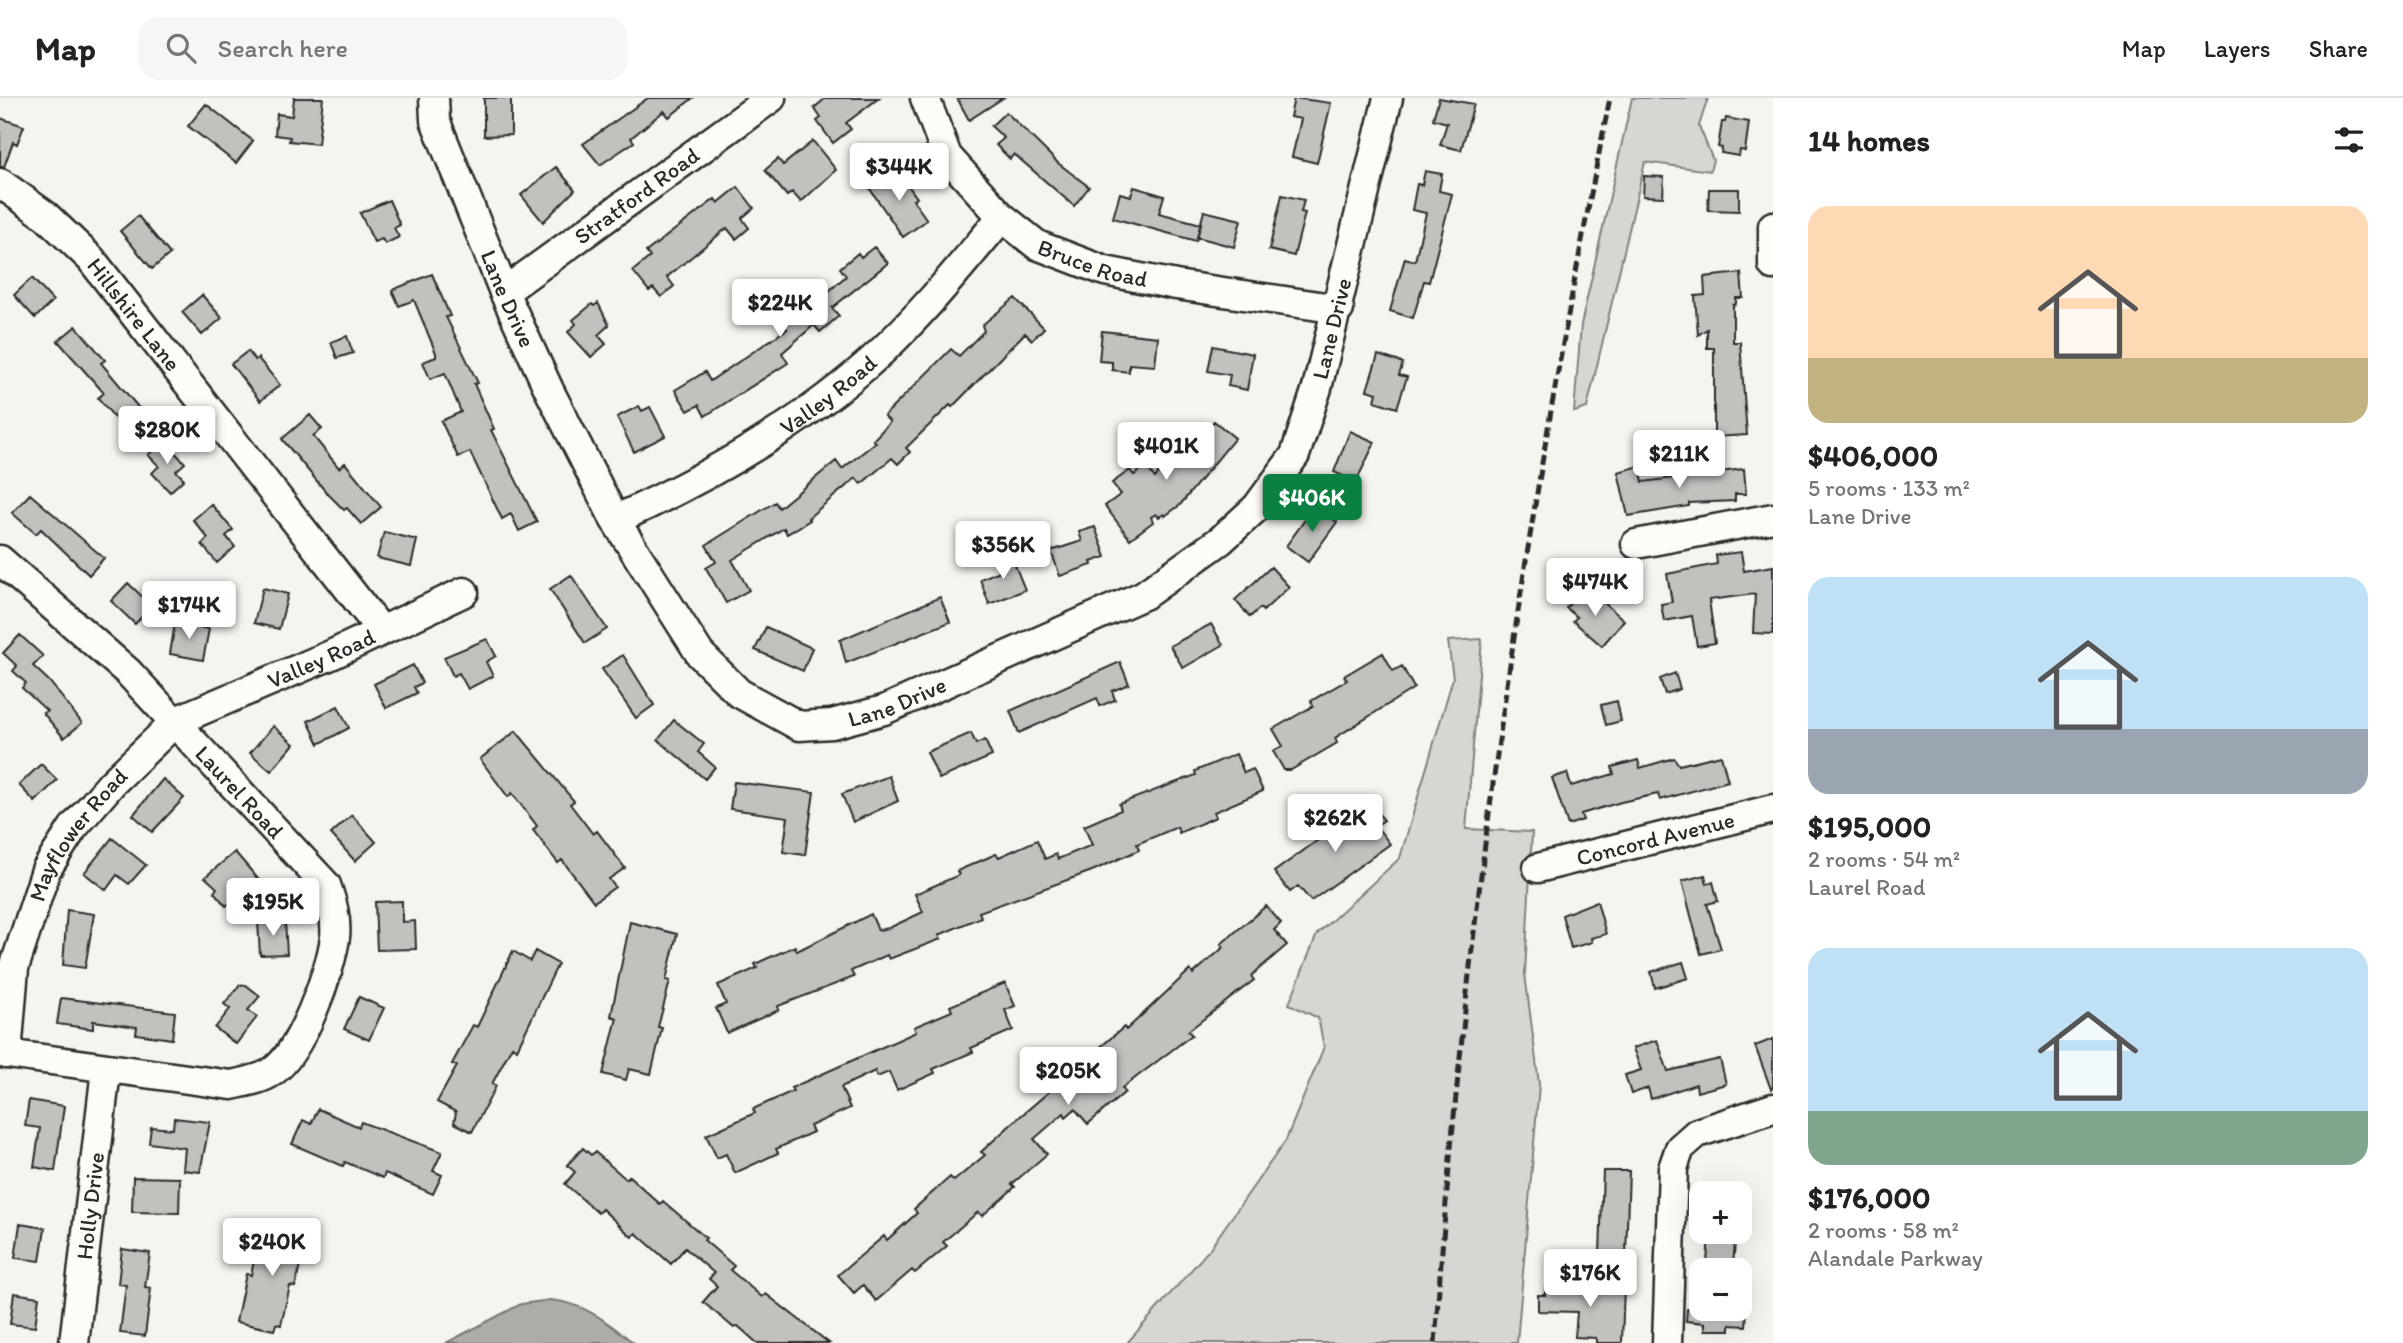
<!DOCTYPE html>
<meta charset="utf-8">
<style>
body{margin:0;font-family:Itim,sans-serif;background:#f6f6f6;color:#222;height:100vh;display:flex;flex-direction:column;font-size:26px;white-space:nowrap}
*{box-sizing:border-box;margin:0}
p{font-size:23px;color:#767676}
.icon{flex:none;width:38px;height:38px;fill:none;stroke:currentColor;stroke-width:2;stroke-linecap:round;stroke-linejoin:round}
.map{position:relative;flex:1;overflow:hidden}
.side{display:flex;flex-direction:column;background:#fff;width:630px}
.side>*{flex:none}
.fabs{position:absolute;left:1689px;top:1083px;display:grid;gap:14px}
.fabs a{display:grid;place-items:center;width:63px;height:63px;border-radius:14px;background:#fff;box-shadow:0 7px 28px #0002;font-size:35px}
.price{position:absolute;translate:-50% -60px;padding:0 16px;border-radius:7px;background:#fff;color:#222;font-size:23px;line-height:46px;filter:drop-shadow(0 2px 4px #0008)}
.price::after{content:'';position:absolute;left:50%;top:42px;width:21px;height:16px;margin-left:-10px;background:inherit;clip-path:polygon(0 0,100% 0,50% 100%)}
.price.active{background:#0b8043;color:#fff}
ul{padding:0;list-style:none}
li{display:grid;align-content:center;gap:14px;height:371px;padding:0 35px}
li span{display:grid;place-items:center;height:217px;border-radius:21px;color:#555}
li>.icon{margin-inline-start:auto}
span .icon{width:126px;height:126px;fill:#fffc;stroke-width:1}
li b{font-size:30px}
h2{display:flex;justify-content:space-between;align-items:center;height:84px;padding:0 35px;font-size:30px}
header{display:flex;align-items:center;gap:42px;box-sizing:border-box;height:98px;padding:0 35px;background:#fff;border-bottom:2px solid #e0e0e0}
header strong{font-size:33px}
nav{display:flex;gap:38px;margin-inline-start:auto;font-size:24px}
.search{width:490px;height:63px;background:#f6f6f6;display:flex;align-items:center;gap:18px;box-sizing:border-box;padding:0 24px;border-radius:21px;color:#767676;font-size:26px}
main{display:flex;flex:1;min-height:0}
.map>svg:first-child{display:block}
.green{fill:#d7d6d2;stroke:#81807e;stroke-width:2}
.water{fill:#adaca9;stroke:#797877;stroke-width:2}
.building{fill:#c2c1be;stroke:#2b2b2b;stroke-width:2}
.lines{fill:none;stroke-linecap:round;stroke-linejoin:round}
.minor-casing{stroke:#2b2b2b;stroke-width:33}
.minor{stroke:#fdfcf7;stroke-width:28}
.rail{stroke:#2b2b2b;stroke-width:5;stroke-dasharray:10 5;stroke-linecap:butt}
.labels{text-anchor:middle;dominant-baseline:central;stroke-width:6;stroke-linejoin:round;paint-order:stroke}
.street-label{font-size:23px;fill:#2b2b2b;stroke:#fdfcf7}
</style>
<header>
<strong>Map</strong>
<div class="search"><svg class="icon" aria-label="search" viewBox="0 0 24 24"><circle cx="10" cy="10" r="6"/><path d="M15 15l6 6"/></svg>Search here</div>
<nav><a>Map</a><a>Layers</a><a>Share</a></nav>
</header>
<main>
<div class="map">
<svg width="1773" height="1245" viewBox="0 0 1773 1245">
<rect width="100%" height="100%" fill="#f5f4ef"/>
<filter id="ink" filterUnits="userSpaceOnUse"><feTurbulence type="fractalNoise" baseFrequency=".0143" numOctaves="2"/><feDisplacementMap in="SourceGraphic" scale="14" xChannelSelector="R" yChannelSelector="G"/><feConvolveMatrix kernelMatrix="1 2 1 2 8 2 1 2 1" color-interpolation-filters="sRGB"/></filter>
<g filter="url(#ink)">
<path class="green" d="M1632,0H1708L1699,28L1713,62L1710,73L1645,64L1587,310L1574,314L1581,227Z
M1482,541L1466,731L1532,734L1525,876L1539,986L1517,1245H1127L1208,1153L1286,1042L1324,949L1318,920L1289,906L1317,836L1400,760L1453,580L1448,543Z"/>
<path class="water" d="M550,1202C583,1204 609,1225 634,1245H446L521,1206Z"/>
<path class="building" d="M294,0H323L318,46L289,43L290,39L275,37L277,16L292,18Z
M484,0H511V37L484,38Z
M648,0H693L669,19L664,13L631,40L634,44L600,67L583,46Z
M826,0H879L846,25L851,31L833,45L817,23L821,20L814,10Z
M957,0H1003L969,22Z
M1294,0L1331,5L1317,65L1292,59L1301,21L1290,19Z
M1439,0L1474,6L1461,52L1440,47L1447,25L1433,21Z
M206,6L253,43L236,65L188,28Z
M1006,14L1058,65L1089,89L1074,108L1014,56L1010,61L996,47L1004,40L991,28Z
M0,20L24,28L17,46L13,44L4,69H0Z
M1726,20L1749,24L1745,53L1740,52L1739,58L1721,55L1722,50L1718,49L1722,24H1725Z
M813,43L836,72L801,104L792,94L787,98L765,72L778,61L783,67Z
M556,69L575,92L543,124L521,97Z
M897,72L917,100L913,102L927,122L903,139L870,91Z
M1425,73L1442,76L1439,93L1452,96L1429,184L1424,183L1413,220L1390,213L1405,160L1415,163L1426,115L1412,112L1417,86L1422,87Z
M1644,78L1664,79L1663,99L1643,98Z
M738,89L754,110L742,120L749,130L736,141L727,130L667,179L674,188L661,199L653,190L649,193L633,173L650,159L646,154L715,101L718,105Z
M1134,89L1164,98L1159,115L1201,126L1196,143L1113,120L1120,95L1131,98Z
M1709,91H1739V113L1708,112Z
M1282,97L1304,102L1301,114L1305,115L1294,158L1269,152Z
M389,102L400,127L394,130L399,139L385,146L382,141L374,144L360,115Z
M1204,113L1241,122L1234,149L1197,139Z
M138,118L170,156L152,171L120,133Z
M874,149L888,165L832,210L839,218L820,234L814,227L782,255L788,265L705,318L699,307L688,313L675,292L705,274L710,283L787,231L777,219L813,188L822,199L846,178L840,170L858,155L861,159Z
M1741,175L1743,200H1736V206L1733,207V244H1740L1747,337L1714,339V250H1707V231L1698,237L1695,198L1705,197L1704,179Z
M432,176L450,218L446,219L478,285L474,286L494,331L491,332L537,424L519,433L511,416L502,421L470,354L458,359L441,323L461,314L445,275L430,281L423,264L436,259V255L414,202L399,208L392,192Z
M32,180L53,203L35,220L14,197Z
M202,197L222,220L202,237L182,214Z
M1015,200L1044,230L1032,242L1025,235L952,309L950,307L906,350L910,354L898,366L892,360L861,386L856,380L808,420L810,422L787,436L784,430L732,462L749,492L726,505L706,470L716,464L706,447L775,404L779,410L836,363L842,371L876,344L873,342L890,324L884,318L951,251L959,258L984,233L982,227Z
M598,205L609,227L598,237L606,246L591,259L568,234L576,226L573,222L592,206L594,208Z
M76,228L105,262L101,265L138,309L119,325L98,300L104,295L58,243Z
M1102,233L1158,239L1155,268L1129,266V274L1112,272V264L1099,263Z
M347,238L353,255L337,260L331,244Z
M1213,248L1253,256L1247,292L1228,288L1230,277L1208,273Z
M248,253L255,262L258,260L280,287L260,303L231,266Z
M1378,257L1403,265L1399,277L1407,279L1397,310L1375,303L1377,295L1367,292Z
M639,308L642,313L650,309L665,338L634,354L617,319Z
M310,317L322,331L313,338L339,370L345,365L381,409L361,426L347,410L344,412L326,394L282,341Z
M1214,323L1235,340L1180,407L1165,418L1164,416L1159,419L1156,416L1151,419L1153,424L1130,441L1105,408L1121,396L1112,385L1130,372L1134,377L1146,368L1155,380L1184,344L1191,351Z
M1350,333L1375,344L1356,384L1334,374Z
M164,343L185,365L176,373L184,381L170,394L152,375L159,368L148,357Z
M1640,368L1643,384L1744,371L1746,396H1735V403L1689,405V408L1628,418L1618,374Z
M30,396L104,460L89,477L41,431L36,436L12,415Z
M211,406L233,432L226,438L235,449L217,465L202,446L208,440L193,422Z
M1315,408L1337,424L1308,464L1286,448Z
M1095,429L1106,459L1091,464L1092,467L1060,478L1051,453L1082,443L1079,434Z
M384,434L417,442L411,468L377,460Z
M1741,454L1744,473L1773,468V536L1753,535L1755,496L1709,502L1715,545L1697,548L1692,518L1664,523L1661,506L1672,504L1667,476L1717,466L1716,457Z
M1011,457L1025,492L989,506L980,481L1000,473L996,463Z
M1271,469L1289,489L1263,513L1260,510L1250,519L1235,502Z
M571,477L607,531L585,545L550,491Z
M128,485L152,508L135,526L111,503Z
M263,490L288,496L279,531L254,525Z
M1580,494L1591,503L1595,497L1624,522L1602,548L1573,523L1577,519L1566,510Z
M940,499L950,524L846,565L840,542Z
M175,525L209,531L203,562L170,556Z
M1211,526L1223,547L1183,570L1170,548Z
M766,529L812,550L803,573L755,552Z
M20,537L43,558L33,568L49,583L82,625L64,640L43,615L47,613L22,590L26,585L13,573L17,568L3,555Z
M487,541L496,558L486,564L493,578L468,591L459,575L453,578L444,559Z
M1383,555L1393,573L1402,568L1414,590L1335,640L1337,645L1291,672H1284L1273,653L1283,648L1273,631L1313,608L1311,603L1347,582L1344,578Z
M623,557L654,607L636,620L602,571Z
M1120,564L1129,586L1112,593L1115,602L1100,608L1097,600L1019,635L1010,613Z
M413,567L422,585L414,589L417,595L386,610L374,586Z
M1675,575L1680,591L1665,596L1660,581Z
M1617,603L1621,623L1606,627L1601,607Z
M338,608L349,630L319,646L308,623Z
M674,622L704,646L698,654L715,669L705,681L658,642Z
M273,628L294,646L271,673L250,655Z
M516,633L574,703L570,706L593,736L597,733L625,770L609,781L615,789L594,804L562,762L558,765L533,732L537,728L512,695L508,699L480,661Z
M971,635L976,646L985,642L992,658L939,681L927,654Z
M1236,656L1244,675L1253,671L1263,693L1214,714L1216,719L1179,735L1177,729L1137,746L1139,752L1092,773L979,814L981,819L939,837L941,841L889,861L887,857L851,873L854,879L778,908L779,912L727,935L716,910L726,906L718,887L757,870L755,866L795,848L797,853L871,816L878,832L889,830L923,814L915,796L959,777L957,773L996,756L999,759L1037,742L1045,761L1056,756L1058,761L1092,747L1084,728L1121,712L1119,706L1196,677L1195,673Z
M1721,657L1728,683L1660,702L1658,696L1621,704L1581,716L1583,722L1568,727L1552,680L1567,675L1571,688L1614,676L1612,669L1638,662L1640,670L1674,660L1679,667Z
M41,666L57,682L35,704L19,687Z
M889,678L898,703L853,724L842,696Z
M163,681L184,700L152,734L133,717Z
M734,684L814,694L805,757L783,754L788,719L730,711Z
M1369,705L1384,722L1376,728L1390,746L1311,803L1298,788L1290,794L1274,774Z
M352,717L376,744L355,763L331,736Z
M112,740L146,767L129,786L117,777L106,792L84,775Z
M235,754L258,781L226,808L214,794L217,790L205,779Z
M1705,777L1707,786L1713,784L1718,803L1707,806L1721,851L1701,856L1682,783Z
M402,803V824L415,823L416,851L377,852L375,804Z
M1597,803L1606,836L1591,840L1592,844L1571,850L1562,817Z
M1266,808L1281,825L1274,832L1287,847L1251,878L1254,882L1188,933L1192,937L1122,990L1125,994L1088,1026L1075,1011L1066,1019L1064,1015L1034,1041L1047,1056L1012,1086L1015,1089L982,1118L978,1114L943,1144L947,1148L915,1175L912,1172L876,1203L863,1187L854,1195L838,1177L884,1138L887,1142L917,1115L914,1111L950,1079L954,1083L985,1057L981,1054L1016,1022L1058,986L1061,990L1094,961L1091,957L1124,929L1126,932L1190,872L1193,876L1224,849L1221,846Z
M67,812L94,816L85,870L63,867Z
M285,822L287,856L260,857L258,824Z
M630,824L677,836L666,882L670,883L658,929L662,930L651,976L629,971L626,982L603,976L617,920L611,918Z
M513,853L530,863L535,853L558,866L517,951L512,948L492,986L496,988L472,1034L454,1025L456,1014L437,1004L457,968L452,966L473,927L477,929Z
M1683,864L1688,880L1655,890L1651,874Z
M1005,885L1015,908L1005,912L1013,932L971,950L973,954L933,971L935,975L897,992L889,974L877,979L875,973L841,989L850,1010L810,1028L813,1034L776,1051L778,1055L735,1075L726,1056L717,1060L706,1037L755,1015L753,1011L793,993L791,990L916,934L914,929L952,913L950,908Z
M240,887H246L260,898L248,912L257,919L236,946L215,930L230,911L224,906Z
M359,899L384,910L369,942L344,931Z
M61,900L175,914L172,941L136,936L137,929L93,923V931L57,926Z
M1773,941V990L1771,991L1755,948Z
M1657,942L1668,973L1720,961L1726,986L1697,994L1696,986L1651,1001L1648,990L1631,996L1625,977L1641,972L1633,950Z
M29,1002L64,1008L55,1073L34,1069L40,1030L25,1028Z
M318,1011L359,1029L361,1024L442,1054L433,1073L442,1077L433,1096L385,1075L383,1080L345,1064L343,1068L292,1046L303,1022L311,1026Z
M174,1020L210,1024L200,1074L183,1072L185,1050L149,1045L151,1029L173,1031Z
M583,1050L591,1057L595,1054L626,1081L629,1078L660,1106L663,1103L706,1140L704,1142L734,1168L730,1172L762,1199L766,1196L829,1245H757L738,1228L734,1230L703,1204L717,1188L709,1181L714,1175L685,1150L671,1166L636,1135L632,1139L602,1111L598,1115L565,1086L575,1074L567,1067Z
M1603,1073H1629L1626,1156H1600Z
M133,1079L180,1080L179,1115L132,1114Z
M20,1126L45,1130L40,1163L15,1160Z
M277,1127L308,1134L295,1189L290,1188L281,1227L276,1226L274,1232L236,1224L246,1176L251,1177L260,1135L275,1138Z
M1709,1134H1736L1733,1167L1707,1166Z
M122,1151L150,1155L145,1189L151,1190L145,1238L120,1235L126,1187L118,1186Z
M1586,1186L1624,1187L1622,1245H1596V1240L1575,1239L1577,1214L1538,1213V1197H1545V1189H1586Z
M14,1195L39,1199L35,1229L10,1226Z
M1687,1211H1747L1746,1228L1730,1227V1232H1705V1225L1686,1223Z"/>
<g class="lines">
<g class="minor-casing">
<g id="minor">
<path id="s1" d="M434,0L435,22L504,194L549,292L615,422L700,556L739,595L799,628L832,626L884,612L1144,497L1221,442L1257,409L1295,357L1317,290L1388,0"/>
<path id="s2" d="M925,0L947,58L1002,119L1037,147L1105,173L1176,187L1339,211"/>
<path id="s3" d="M0,85L46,118L91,161L380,531"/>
<path d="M1773,128V167"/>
<path id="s4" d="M504,194L771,0"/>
<path id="s5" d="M615,422C710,379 804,326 881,254C925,213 963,165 1002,119"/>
<path d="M1636,446L1773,420"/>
<path id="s6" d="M0,462L128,574L326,787C332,804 337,821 335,839C331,873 301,955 272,974C260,982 245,984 231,987L0,955"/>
<path id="s7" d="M1538,770L1773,711"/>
<path id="s8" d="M7,956L14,870L46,772L73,730L112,685L176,623L331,557L464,494"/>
<path id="s9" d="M74,1245L106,972"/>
<path d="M1667,1245L1673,1070L1680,1050L1697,1035L1773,1010"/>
</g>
</g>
<use href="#minor" class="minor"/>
<path class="rail" d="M1435,1245C1464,827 1527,410 1610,0"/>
</g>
</g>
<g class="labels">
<g class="street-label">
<text stroke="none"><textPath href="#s4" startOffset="164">Stratford Road</textPath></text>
<text stroke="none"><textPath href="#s2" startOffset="248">Bruce Road</textPath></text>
<text stroke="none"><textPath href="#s1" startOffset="215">Lane Drive</textPath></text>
<text stroke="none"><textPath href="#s3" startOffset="189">Hillshire Lane</textPath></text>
<text stroke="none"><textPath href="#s1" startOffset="1454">Lane Drive</textPath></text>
<text stroke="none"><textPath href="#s5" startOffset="248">Valley Road</textPath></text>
<text stroke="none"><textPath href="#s8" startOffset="546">Valley Road</textPath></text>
<text stroke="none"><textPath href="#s1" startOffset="845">Lane Drive</textPath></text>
<text stroke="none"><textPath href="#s6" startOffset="334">Laurel Road</textPath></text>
<text stroke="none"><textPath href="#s8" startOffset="236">Mayflower Road</textPath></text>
<text stroke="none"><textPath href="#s7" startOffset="121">Concord Avenue</textPath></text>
<text stroke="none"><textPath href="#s9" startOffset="138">Holly Drive</textPath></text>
</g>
</g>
</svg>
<div class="fabs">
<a>+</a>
<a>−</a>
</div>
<b class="price" style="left:899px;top:105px">$344K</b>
<b class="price" style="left:780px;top:241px">$224K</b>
<b class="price" style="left:167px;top:368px">$280K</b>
<b class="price" style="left:1166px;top:384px">$401K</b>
<b class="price" style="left:1679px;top:392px">$211K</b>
<b class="price active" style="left:1312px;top:436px">$406K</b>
<b class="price" style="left:1003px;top:483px">$356K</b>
<b class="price" style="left:1595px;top:520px">$474K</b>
<b class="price" style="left:189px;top:543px">$174K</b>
<b class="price" style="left:1335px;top:756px">$262K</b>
<b class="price" style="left:273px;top:840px">$195K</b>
<b class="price" style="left:1068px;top:1009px">$205K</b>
<b class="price" style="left:272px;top:1180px">$240K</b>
<b class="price" style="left:1590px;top:1211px">$176K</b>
</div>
<section class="side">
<h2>14 homes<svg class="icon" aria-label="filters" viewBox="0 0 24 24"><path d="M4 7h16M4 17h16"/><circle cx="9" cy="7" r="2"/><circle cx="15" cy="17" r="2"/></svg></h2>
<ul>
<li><span style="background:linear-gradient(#ffd9b3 70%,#c2b280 0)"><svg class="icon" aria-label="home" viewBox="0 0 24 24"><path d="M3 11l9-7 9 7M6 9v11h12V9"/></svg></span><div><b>$406,000</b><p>5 rooms · 133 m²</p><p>Lane Drive</p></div></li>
<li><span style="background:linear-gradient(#bfe0f5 70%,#9aa5b1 0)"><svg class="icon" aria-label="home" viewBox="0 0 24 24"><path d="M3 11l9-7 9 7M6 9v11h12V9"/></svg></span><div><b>$195,000</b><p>2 rooms · 54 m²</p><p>Laurel Road</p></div></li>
<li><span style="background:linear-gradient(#bfe0f5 75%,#7fa58c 0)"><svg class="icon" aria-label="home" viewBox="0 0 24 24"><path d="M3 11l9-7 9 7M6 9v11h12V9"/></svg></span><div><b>$176,000</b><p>2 rooms · 58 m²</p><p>Alandale Parkway</p></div></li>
</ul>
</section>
</main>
